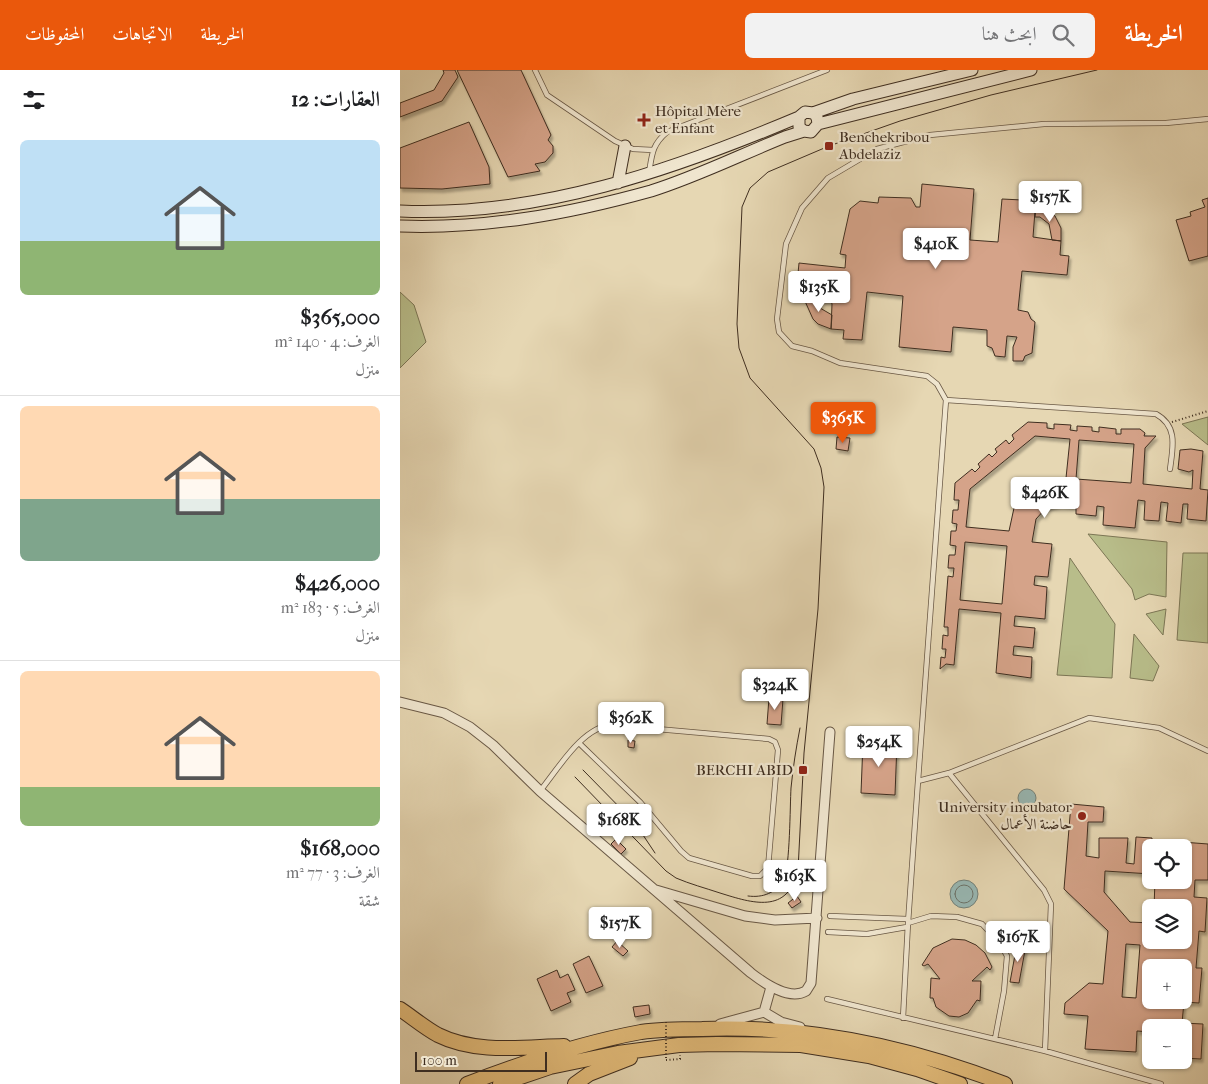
<!DOCTYPE html>
<html lang="ar">
<meta charset="utf-8">
<style>
body{margin:0;font-family:"IM FELL French Canon",Amiri,serif;background:#f2f2f2;color:#202124;direction:rtl;height:100vh;display:flex;flex-direction:column;font-size:19px;white-space:nowrap}
*{box-sizing:border-box;margin:0}
p{font-size:16px;color:#757577}
.icon{flex:none;width:28px;height:28px;fill:none;stroke:currentColor;stroke-width:2;stroke-linecap:round;stroke-linejoin:round}
.map{position:relative;flex:1;overflow:hidden;direction:ltr}
.panel{display:flex;flex-direction:column;background:#fff;width:400px}
.panel>*{flex:none}
.fabs{position:absolute;left:742px;top:769px;display:grid;gap:10px}
.fabs a{display:grid;place-items:center;width:50px;height:50px;border-radius:8px;background:#fff;box-shadow:0 1px 4px #0004;font-size:25px}
.scale{position:absolute;left:15px;bottom:12px;width:132px;box-sizing:border-box;padding-left:5px;border:2px solid #3f2e20;border-top:0;font-size:14px;line-height:18px;white-space:nowrap;color:#3f2e20;-webkit-text-stroke:4px #efe5ce;paint-order:stroke}
.price{position:absolute;translate:-50% -42px;padding:0 11px;border-radius:5px;background:#fff;color:#222;font-size:16px;line-height:32px;filter:drop-shadow(0 1px 2px #0008)}
.price::after{content:'';position:absolute;left:50%;top:30px;width:15px;height:11px;margin-left:-8px;background:inherit;clip-path:polygon(0 0,100% 0,50% 100%)}
.price.current{background:#ea580c;color:#fff}
ul{padding:0;list-style:none}
li{display:grid;align-content:center;gap:10px;height:265px;padding:0 20px}
li+li{border-top:1px solid #e0e0e0}
li span{display:grid;place-items:center;height:155px;border-radius:8px;color:#555}
li>.icon{margin-inline-start:auto}
span .icon{width:90px;height:90px;fill:#fffc;stroke-width:1}
li b{font-size:21px}
h2{display:flex;justify-content:space-between;align-items:center;height:60px;padding:0 20px;font-size:21px}
header{display:flex;align-items:center;gap:30px;box-sizing:border-box;height:70px;padding:0 25px;background:#ea580c;color:#fff}
header strong{font-size:24px}
nav{display:flex;gap:28px;margin-inline-start:auto;font-size:18px}
.search{width:350px;height:45px;background:#f2f2f2;display:flex;align-items:center;gap:12px;box-sizing:border-box;padding:0 18px;border-radius:8px;color:#757577;font-size:19px}
main{display:flex;flex:1;min-height:0}
.map>svg:first-child{display:block}
.green{fill:#b8bd8a;stroke:#7c7655}
.water{fill:#98b8b4;stroke:#748179}
.lines{fill:none;stroke-linecap:round;stroke-linejoin:round}
.shore{stroke:#6c736a;stroke-width:1}
.building{fill:#d5a389;stroke:#3f2e20;fill-rule:evenodd;filter:url(#shadow)}
.service-casing{stroke:#695845;stroke-width:6}
.minor-casing{stroke:#695845;stroke-width:11}
.secondary-casing{stroke:#3f2e20;stroke-width:13}
.trunk-casing{stroke:#3f2e20;stroke-width:16}
.path{stroke:#3f2e20;stroke-width:2;stroke-dasharray:1 2.5;stroke-linecap:butt}
.service{stroke:#efe5ce;stroke-width:4.5}
.minor{stroke:#efe5ce;stroke-width:9}
.secondary{stroke:#efe5ce;stroke-width:11}
.trunk{stroke:#e3bc7a;stroke-width:14}
.tram{stroke:#3f2e20;stroke-width:1}
.path-bridge{stroke:#3f2e20;stroke-width:2;stroke-dasharray:1 2.5;stroke-linecap:butt}
.poi-dot{fill:#8f2418;stroke:#efe5ce;stroke-width:2}
.labels{text-anchor:middle;dominant-baseline:central;stroke-width:4.5;stroke-linejoin:round;paint-order:stroke}
.poi-label{font-size:15px;fill:#3f2e20;stroke:#efe5ce;text-anchor:start}
</style>
<header>
<strong>الخريطة</strong>
<div class="search"><svg class="icon" aria-label="search" viewBox="0 0 24 24"><circle cx="10" cy="10" r="6"/><path d="M15 15l6 6"/></svg>ابحث هنا</div>
<nav><a>الخريطة</a><a>الاتجاهات</a><a>المحفوظات</a></nav>
</header>
<main>
<div class="map">
<svg width="808" height="1014" viewBox="0 0 808 1014">
<defs>
<filter id="shadow"><feDropShadow dx="2" dy="3.5" stdDeviation="1" flood-color="#0004"/></filter>
</defs>
<rect width="100%" height="100%" fill="#e6d7b3"/>
<filter id="stains"><feTurbulence type="fractalNoise" baseFrequency=".004" numOctaves="4"/><feColorMatrix values="0 0 0 0 .2 0 0 0 0 .09 0 0 0 0 .02 0 0 0 .5 -.17"/></filter>
<radialGradient id="worn" r=".72"><stop offset=".6" stop-color="#630" stop-opacity="0"/><stop offset="1" stop-color="#630" stop-opacity=".3"/></radialGradient>
<path class="green" d="M0,222L14,235L26,272L0,298Z
M808,347V375L782,354Z
M688,464L767,472L766,527L749,524L735,530L732,519Z
M783,483H808V573L777,570Z
M670,488L715,554L712,608L657,605Z
M766,539L763,565L746,544Z
M734,564L759,596L753,611L730,608Z"/>
<path class="water" d="M618 728a9 9 0 1 1 18 0a9 9 0 1 1-18 0Z
M550 824a14 14 0 1 1 28 0a14 14 0 1 1-28 0Z"/>
<g class="lines">
<path class="shore" d="M555 824a9 9 0 1 1 18 0a9 9 0 1 1-18 0Z"/>
</g>
<path class="building" d="M43,0H55L58,7L42,31L0,47V33L34,20L44,3Z
M57,0H121L151,65L148,70L153,76V83L145,92L135,94L140,101L108,107Z
M69,52L89,97L90,114L42,119L0,118V78Z
M522,114L574,119L570,170L598,172L602,129L622,130V140L635,141L633,167L661,171L660,185L669,186L667,205L622,201L618,240L628,242L631,249L635,252L632,283L625,286L623,291H613V277L617,267L607,266L605,287L595,286L592,278L587,276V260L553,257L551,282L499,277L503,226L467,222L462,270L443,269L444,260L431,259L432,234L431,231L404,229L405,215L397,214L399,193L445,198L446,185L440,184L450,139L460,131L478,133L479,127L511,128L516,137H520Z
M808,128V186L789,191L776,150L791,146L790,142L805,137L802,130Z
M636,137L643,138L655,146L661,158V171L652,170L649,154L640,147H635Z
M404,229L419,230L420,238L432,245L431,259L418,254L413,249Z
M628,352L647,353V358L654,359V354L671,355L670,360L677,361V356L692,357V361L699,362V357L716,359V364H721V359H740L745,363L744,366H756L745,378L743,414L792,419L793,400L789,402L778,399L780,380L791,379L803,381L800,419L808,420L806,451L787,449L788,434H783L781,453L766,451L768,433L761,432L759,451L744,450L745,431L738,430L735,458L703,455L704,437L697,436L696,446L676,444V436L660,434L646,438L636,449L632,472L652,474L648,507L635,506L634,515L647,517L645,549L615,546L614,556L635,558L633,578L614,576L613,585L632,587L631,608L596,603L601,543L559,539L554,595L546,594L540,599L541,587L545,588L546,579H542L543,565L548,566V557H544L548,506L553,507L554,498H548L549,485H555L556,476L550,475L551,461H556L557,454L552,453L553,440H558L559,430H554L555,413L572,399L575,402L580,397L578,394L589,384L592,387L597,382L595,379L606,370L609,374L614,369L612,365ZM635,366L670,369L666,408L650,409L628,420L614,438L609,461L566,457L570,419ZM679,370L734,374L731,413L676,409ZM565,472L607,476L602,534L560,530Z
M437,367L450,368L448,381L436,379Z
M369,628L383,629L381,655L367,654Z
M228,670L235,671L234,678L228,677Z
M463,672L497,673L495,725L461,723Z
M671,734L704,737L703,752H688L686,786L699,788V768H728L726,793L734,794L736,767L752,768L751,804L705,801L704,822L730,852L751,853V870H784V838H754L755,810H784L782,772L808,774V810H795L794,827L807,828L805,862L799,861L796,898H802L799,933L784,932L782,953L803,954L801,989L784,988V958H751V962L737,961L736,982L685,979L688,946L664,944L665,933L689,913L703,914L708,861L664,819ZM726,874L740,875L736,928L722,927ZM751,898H784V930H751Z
M216,769L226,779L221,784L211,774Z
M397,826L401,832L392,838L388,833Z
M552,869L565,870L576,875L585,883L592,897L590,900L587,897L572,911H581L580,931L577,930L568,943L559,947L549,946L536,937L533,928H530L531,908L540,909L528,894L524,896L522,895L533,878Z
M217,871L228,881L223,886L212,877Z
M617,874L626,875L619,913L610,912Z
M189,886L203,916L186,923L173,894Z
M157,900L160,908L168,904L175,920L167,923L171,932L151,941L137,909Z
M249,935L250,944L235,947L233,937Z"/>
<g class="lines">
<g class="service-casing">
<path id="service" d="M135,0L147,25L215,71L233,79L253,80
M249,103C252,84 252,75 267,62L427,0
M546,330L756,344C778,356 773,377 770,399
M549,703L689,648L759,658L808,681
M518,711L546,330L537,314L527,306L440,293L412,281L392,276L379,262L377,249L386,174L402,138L428,108L477,79L530,65L644,54L766,53L808,49
M140,721C158,699 183,656 212,655L369,669L375,672L378,680L368,798L360,806H352L289,788L281,781L240,732L179,673
M430,846L507,849
M508,853L518,711L549,703L644,820L651,834L645,981
M428,862L467,864L507,857
M427,929L645,981L761,1014
M503,948L508,853L531,846L557,847L582,854L600,873L607,886L604,921L595,969"/>
</g>
<g class="minor-casing">
<path id="minor" d="M0,632L44,643L70,657L93,675L140,721L351,903C364,913 389,931 406,921L411,913L430,662
M256,820L345,846L375,850L417,848
M364,942L381,952L400,957
M364,942L371,917
M320,954L364,942"/>
</g>
<g class="secondary-casing">
<path id="secondary" d="M413,43L453,29L572,0
M418,54L631,0
M218,113L225,76
M0,141C139,147 273,100 399,47
M0,156C86,159 168,144 251,121C296,107 340,85 385,67L404,61L411,62L418,54L417,47L413,43L405,42L399,47V57L404,61"/>
</g>
<g class="trunk-casing">
<path id="trunk" d="M0,939C12,947 25,958 38,965C76,984 122,977 164,976
M67,1014C124,992 181,973 241,962C261,959 282,959 302,959C407,955 507,976 605,1014
M100,1014L150,997L218,983L279,975L317,974L401,975L469,986L517,999L560,1014
M175,1014L189,1004L230,988"/>
</g>
<path class="path" d="M772,352L808,341
M266,990L280,989V985"/>
<use href="#service" class="service"/>
<use href="#minor" class="minor"/>
<use href="#secondary" class="secondary"/>
<use href="#trunk" class="trunk"/>
<path class="tram" d="M183,700L235,753L255,783
M175,707L266,801L276,808C290,814 305,818 320,823C352,833 388,845 398,800L404,683L418,539L424,417L421,398L414,379L350,308L339,278L337,254L342,137L350,118L368,102L429,76L500,51L591,25L697,0
M348,826C363,828 376,823 384,809C390,796 390,736 391,718C393,698 396,678 400,658"/>
<path class="path-bridge" d="M266,952V990"/>
</g>
<g class="poi-dot">
<path d="M241.5 42.5h5v5h5v5h-5v5h-5v-5h-5v-5h5z"/>
<rect x="424" y="71" width="10" height="10" rx="2.5"/>
<rect x="398" y="695" width="10" height="10" rx="2.5"/>
<circle cx="682" cy="746" r="5"/>
</g>
<g class="labels">
<g class="poi-label">
<text x="255" y="41">Hôpital Mère<tspan x="255" dy="17">et Enfant</tspan></text>
<text x="439" y="67">Benchekribou<tspan x="439" dy="17">Abdelaziz</tspan></text>
<text x="393" y="700" text-anchor="end">BERCHI ABID</text>
<text x="672" y="737" text-anchor="end">University incubator<tspan x="672" dy="17">حاضنة الأعمال</tspan></text>
</g>
</g>
<rect width="100%" height="100%" filter="url(#stains)"/>
<rect width="100%" height="100%" fill="url(#worn)"/>
</svg>
<div class="fabs">
<a><svg class="icon" aria-label="locate" viewBox="0 0 24 24"><circle cx="12" cy="12" r="6"/><path d="M12 2v4M12 18v4M2 12h4M18 12h4"/></svg></a>
<a><svg class="icon" aria-label="layers" viewBox="0 0 24 24"><path d="M12 4l9 5-9 5-9-5zM3 14l9 5 9-5"/></svg></a>
<a>+</a>
<a>−</a>
</div>
<div class="scale">100 m</div>
<b class="price" style="left:650px;top:153px">$157K</b>
<b class="price" style="left:536px;top:200px">$410K</b>
<b class="price" style="left:419px;top:243px">$135K</b>
<b class="price current" style="left:443px;top:374px">$365K</b>
<b class="price" style="left:645px;top:449px">$426K</b>
<b class="price" style="left:375px;top:641px">$324K</b>
<b class="price" style="left:231px;top:674px">$362K</b>
<b class="price" style="left:479px;top:698px">$254K</b>
<b class="price" style="left:219px;top:776px">$168K</b>
<b class="price" style="left:395px;top:832px">$163K</b>
<b class="price" style="left:220px;top:879px">$157K</b>
<b class="price" style="left:618px;top:893px">$167K</b>
</div>
<section class="panel">
<h2>العقارات: 12<svg class="icon" aria-label="filters" viewBox="0 0 24 24"><path d="M4 7h16M4 17h16"/><circle cx="9" cy="7" r="2"/><circle cx="15" cy="17" r="2"/></svg></h2>
<ul>
<li><span style="background:linear-gradient(#bfe0f5 65%,#8fb573 0)"><svg class="icon" aria-label="home" viewBox="0 0 24 24"><path d="M3 11l9-7 9 7M6 9v11h12V9"/></svg></span><div><b>$365,000</b><p>الغرف: 4 · 140 m²</p><p>منزل</p></div></li>
<li><span style="background:linear-gradient(#ffd9b3 60%,#7fa58c 0)"><svg class="icon" aria-label="home" viewBox="0 0 24 24"><path d="M3 11l9-7 9 7M6 9v11h12V9"/></svg></span><div><b>$426,000</b><p>الغرف: 5 · 183 m²</p><p>منزل</p></div></li>
<li><span style="background:linear-gradient(#ffd9b3 75%,#8fb573 0)"><svg class="icon" aria-label="home" viewBox="0 0 24 24"><path d="M3 11l9-7 9 7M6 9v11h12V9"/></svg></span><div><b>$168,000</b><p>الغرف: 3 · 77 m²</p><p>شقة</p></div></li>
</ul>
</section>
</main>
